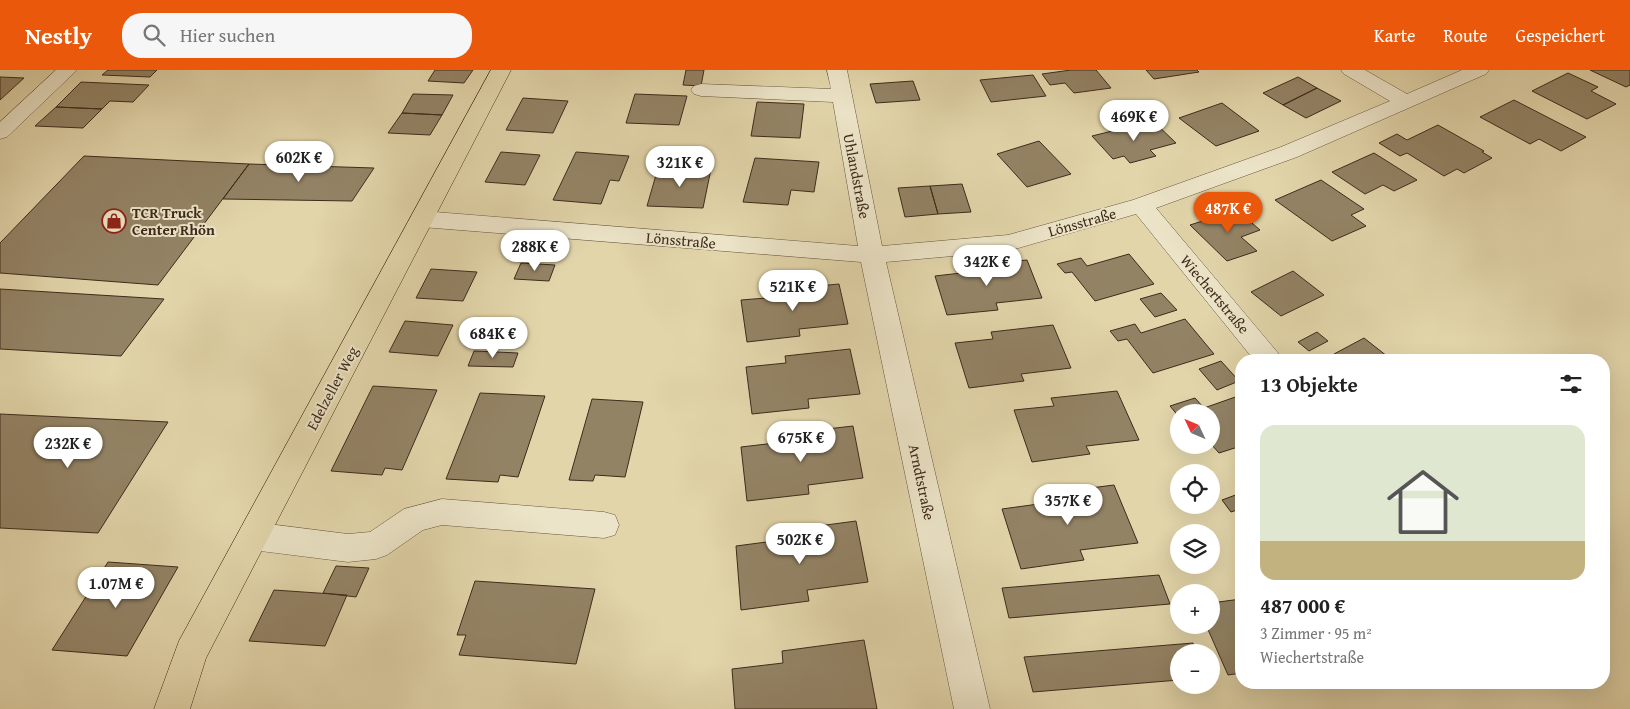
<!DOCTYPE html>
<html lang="de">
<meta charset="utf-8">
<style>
body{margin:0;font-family:"Gentium Book Plus",serif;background:#f6f6f6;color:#222;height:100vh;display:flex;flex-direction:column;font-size:19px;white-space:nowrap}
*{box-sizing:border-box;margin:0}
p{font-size:16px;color:#767676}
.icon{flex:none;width:28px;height:28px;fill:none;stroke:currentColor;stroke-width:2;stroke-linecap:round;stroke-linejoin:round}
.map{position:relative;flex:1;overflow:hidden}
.side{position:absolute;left:1235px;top:284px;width:375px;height:335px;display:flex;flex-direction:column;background:#fff;border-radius:20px;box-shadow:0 5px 20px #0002}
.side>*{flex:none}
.needle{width:32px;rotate:314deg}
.tools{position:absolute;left:1170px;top:334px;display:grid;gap:10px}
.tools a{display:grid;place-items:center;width:50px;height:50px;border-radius:50%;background:#fff;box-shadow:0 5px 20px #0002;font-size:25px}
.price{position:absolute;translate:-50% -42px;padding:0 11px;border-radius:18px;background:#fff;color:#222;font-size:16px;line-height:32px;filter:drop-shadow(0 1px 2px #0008)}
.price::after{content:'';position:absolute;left:50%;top:30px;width:15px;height:11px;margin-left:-8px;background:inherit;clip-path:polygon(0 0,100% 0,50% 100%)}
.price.selected{background:#ea580c;color:#fff}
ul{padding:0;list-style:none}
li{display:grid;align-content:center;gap:10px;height:265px;padding:0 25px}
li span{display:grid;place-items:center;height:155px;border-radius:15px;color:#555}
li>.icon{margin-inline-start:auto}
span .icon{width:90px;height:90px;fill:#fffc;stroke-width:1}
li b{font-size:21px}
h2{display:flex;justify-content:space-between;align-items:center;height:60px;padding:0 25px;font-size:21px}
header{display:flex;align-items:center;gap:30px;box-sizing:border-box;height:70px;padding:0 25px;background:#ea580c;color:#fff}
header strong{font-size:24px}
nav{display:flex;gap:28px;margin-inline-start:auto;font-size:18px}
.search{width:350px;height:45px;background:#f6f6f6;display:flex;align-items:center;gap:12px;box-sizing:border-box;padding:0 18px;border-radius:20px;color:#767676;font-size:19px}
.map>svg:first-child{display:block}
.building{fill:#938365;stroke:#3e2b1b}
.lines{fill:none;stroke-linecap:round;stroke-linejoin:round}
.minor-casing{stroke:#67563f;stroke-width:1}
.major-casing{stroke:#3e2b1b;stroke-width:1}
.minor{fill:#ece4c8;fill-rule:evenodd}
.major{fill:#e2d5aa;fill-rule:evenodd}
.labels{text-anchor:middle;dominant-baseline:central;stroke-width:4;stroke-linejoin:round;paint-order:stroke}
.street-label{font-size:15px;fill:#3e2b1b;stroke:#ece4c8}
.poi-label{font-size:15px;font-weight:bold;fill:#3e2b1b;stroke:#ece4c8;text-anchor:start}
</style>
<header>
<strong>Nestly</strong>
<div class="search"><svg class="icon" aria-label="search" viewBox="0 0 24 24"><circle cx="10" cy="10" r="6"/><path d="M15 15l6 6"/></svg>Hier suchen</div>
<nav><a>Karte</a><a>Route</a><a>Gespeichert</a></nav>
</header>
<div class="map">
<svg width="1630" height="639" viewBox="0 0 1630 639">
<rect width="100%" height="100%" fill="#e2d5aa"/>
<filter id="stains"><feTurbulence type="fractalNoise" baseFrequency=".004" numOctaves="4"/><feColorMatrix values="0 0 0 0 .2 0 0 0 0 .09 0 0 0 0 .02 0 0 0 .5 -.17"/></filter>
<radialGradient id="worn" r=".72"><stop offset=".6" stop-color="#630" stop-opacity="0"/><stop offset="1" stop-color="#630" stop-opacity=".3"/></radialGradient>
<path class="building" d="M108,0H157L150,7L102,5Z
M435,0H473L464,13L428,11Z
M686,0H704L701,16L683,15Z
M1071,0H1096L1111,18L1074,23L1065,13L1050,15L1042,4Z
M1146,0H1197L1199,2L1154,9Z
M1590,0H1630V15L1626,17Z
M1568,3L1598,17L1591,21L1616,34L1587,49L1532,21Z
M1033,5L1046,26L991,32L980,10Z
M0,7L24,8L0,30Z
M1298,7L1317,18L1283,35L1263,23Z
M913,11L920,30L876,33L870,14Z
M81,12L149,15L133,32L110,31L102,39L56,37Z
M1317,18L1341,31L1306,48L1283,35Z
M413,24L453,25L442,45L402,43Z
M635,24L687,26L679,55L626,53Z
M523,28L568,31L553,63L506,60Z
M1514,30L1586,67L1561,81L1539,69L1530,74L1480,47Z
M757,32L804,34L800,68L751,66Z
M1222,33L1259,61L1216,76L1179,48Z
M56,37L102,39L83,58L35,56Z
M402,43L442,45L430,65L388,63Z
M1153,51L1176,73L1150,80L1156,86L1130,93L1124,86L1113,89L1092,66Z
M1438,55L1484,81L1482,82L1492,88L1464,103L1457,99L1444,106L1407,83L1400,86L1379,73L1397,64L1407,70Z
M1039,71L1071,104L1027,117L997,84Z
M501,82L540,85L525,115L485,112Z
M576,82L629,86L619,111L610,110L601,134L553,130Z
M1374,83L1417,110L1394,121L1383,115L1365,124L1332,102Z
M84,86L249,94L158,215L0,203V173Z
M755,88L819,92L814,122L791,120L788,135L743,132Z
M249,94L374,98L352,131L223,129Z
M658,98L711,99L703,138L647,136Z
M1321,110L1364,139L1351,145L1366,156L1332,171L1275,130Z
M962,114L971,142L938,144L930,116Z
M930,116L938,144L905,147L898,118Z
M1237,140L1260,160L1241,167L1257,181L1227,191L1190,155Z
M1129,184L1154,214L1095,231L1072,202L1065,203L1057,194L1081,188L1087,196Z
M1027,190L1042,228L996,233L998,240L947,245L935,206L970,202L968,196Z
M521,193L555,195L549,211L514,209Z
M431,199L477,202L463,231L416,228Z
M1293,201L1324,225L1281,246L1251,222Z
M839,214L848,254L799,259L800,266L747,272L741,230L779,227L778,220Z
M0,219L164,229L121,286L0,279Z
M1161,223L1177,240L1155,247L1140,229Z
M1185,249L1214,284L1153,303L1127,269L1118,271L1110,261L1135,254L1141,263Z
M405,251L453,255L438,286L389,282Z
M1053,255L1071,298L1021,304L1024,311L969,318L955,273L993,269L991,262Z
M1317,262L1328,271L1309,281L1298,272Z
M1364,268L1392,290H1336L1339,289L1334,284Z
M850,279L860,324L808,329L809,338L752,344L746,297L786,293L785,286Z
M474,281L518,283L513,297L468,296Z
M1221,291L1239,311L1217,320L1199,299Z
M373,316L437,320L402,400L385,398L382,405L331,401Z
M1117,321L1139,370L1086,376L1090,384L1032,392L1014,340L1054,336L1051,328Z
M480,323L545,326L518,407L500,405L498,412L446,409Z
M1241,325V376L1219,383L1211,374V342H1179V347L1170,336L1195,328L1204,338Z
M592,329L643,332L625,407L595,405L593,411L569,410Z
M0,344L168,352L98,463L0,458Z
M853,356L863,408L808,415L809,424L747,431L741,377L784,372L783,364Z
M1114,415L1138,473L1080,480L1084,490L1021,499L1002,439L1046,433L1043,424Z
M1241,423V440L1240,439L1231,442L1222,430Z
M856,451L868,512L807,520L809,531L741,540L736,476L782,470L781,461Z
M108,492L178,497L127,586L52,580Z
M336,496L369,498L356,527L323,523Z
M1159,505L1170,534L1009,548L1002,518Z
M475,511L595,519L576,594L459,585L466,565H457Z
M274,520L347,525L325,576L249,571Z
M1241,529V603L1228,605L1206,555H1211V533Z
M864,570L877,639H735L732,599L783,593L782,581Z
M1193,573L1197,582H1179V610L1033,622L1024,587Z"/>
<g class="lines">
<g class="minor-casing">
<path id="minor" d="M56,0H77L7,67L0,69V52Z
M827,0H847L882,176L1008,165L1133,130L1281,77L1390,31L1344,4L1341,0H1365L1407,24L1462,0H1489L1486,4L1297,87L1156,138L1278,283L1282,290H1254L1136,144L1008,181L886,192L990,639H954L861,192L422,157L414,154L410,149L414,144L422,141L858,176L833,32L701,26L694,24L691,20L694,16L701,14L831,19Z
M442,429L604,442L615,445L619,455L615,465L604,468L442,455L423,460L387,485L376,489L348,492L253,480L242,476L237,466L242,456L253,452L348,464L370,462L404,439Z"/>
</g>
<g class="major-casing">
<path id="major" d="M491,0H511L206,588L190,639H154L179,571Z"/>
</g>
<use href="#minor" class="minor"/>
<use href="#major" class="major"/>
</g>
<defs>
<g id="shop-ring" transform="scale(1.25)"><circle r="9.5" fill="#ece4c8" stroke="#8f2418" stroke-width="1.5"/><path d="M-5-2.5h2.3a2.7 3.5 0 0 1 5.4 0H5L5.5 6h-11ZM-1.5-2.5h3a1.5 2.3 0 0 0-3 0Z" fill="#8f2418"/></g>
</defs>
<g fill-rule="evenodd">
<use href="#shop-ring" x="114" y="151"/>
</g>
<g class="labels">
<g class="street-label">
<text transform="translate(857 106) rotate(79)">Uhlandstraße</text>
<text transform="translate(1082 152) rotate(-16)">Lönsstraße</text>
<text transform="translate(681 170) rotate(5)">Lönsstraße</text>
<text transform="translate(1215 224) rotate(50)">Wiechertstraße</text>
<text transform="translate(332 318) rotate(-62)">Edelzeller Weg</text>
<text transform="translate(922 412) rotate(78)">Arndtstraße</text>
</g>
<g class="poi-label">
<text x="132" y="142">TCR Truck<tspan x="132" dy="17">Center Rhön</tspan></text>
</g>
</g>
<rect width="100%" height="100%" filter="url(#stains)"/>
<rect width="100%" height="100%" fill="url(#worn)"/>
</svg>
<div class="tools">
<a><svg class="needle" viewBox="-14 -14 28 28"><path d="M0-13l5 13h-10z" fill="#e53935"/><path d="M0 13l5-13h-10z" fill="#767676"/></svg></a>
<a><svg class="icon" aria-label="locate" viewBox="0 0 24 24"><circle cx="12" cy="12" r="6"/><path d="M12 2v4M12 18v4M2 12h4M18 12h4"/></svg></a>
<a><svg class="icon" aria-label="layers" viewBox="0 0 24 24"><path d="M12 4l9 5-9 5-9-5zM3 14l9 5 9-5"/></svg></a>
<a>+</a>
<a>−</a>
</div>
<b class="price" style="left:1134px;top:72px">469K €</b>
<b class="price" style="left:299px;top:113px">602K €</b>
<b class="price" style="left:680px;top:118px">321K €</b>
<b class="price selected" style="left:1228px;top:164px">487K €</b>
<b class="price" style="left:535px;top:202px">288K €</b>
<b class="price" style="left:987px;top:217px">342K €</b>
<b class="price" style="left:793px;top:242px">521K €</b>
<b class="price" style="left:493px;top:289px">684K €</b>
<b class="price" style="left:801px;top:393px">675K €</b>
<b class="price" style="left:68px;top:399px">232K €</b>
<b class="price" style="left:1068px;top:456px">357K €</b>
<b class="price" style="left:800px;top:495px">502K €</b>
<b class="price" style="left:116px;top:539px">1.07M €</b>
<section class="side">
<h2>13 Objekte<svg class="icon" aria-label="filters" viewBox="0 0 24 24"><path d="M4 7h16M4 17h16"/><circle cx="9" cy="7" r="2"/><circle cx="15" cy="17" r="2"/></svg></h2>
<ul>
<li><span style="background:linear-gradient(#dfe7d0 75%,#c2b280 0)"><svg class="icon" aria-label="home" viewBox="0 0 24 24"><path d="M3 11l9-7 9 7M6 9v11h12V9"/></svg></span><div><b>487 000 €</b><p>3 Zimmer · 95 m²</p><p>Wiechertstraße</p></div></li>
</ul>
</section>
</div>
